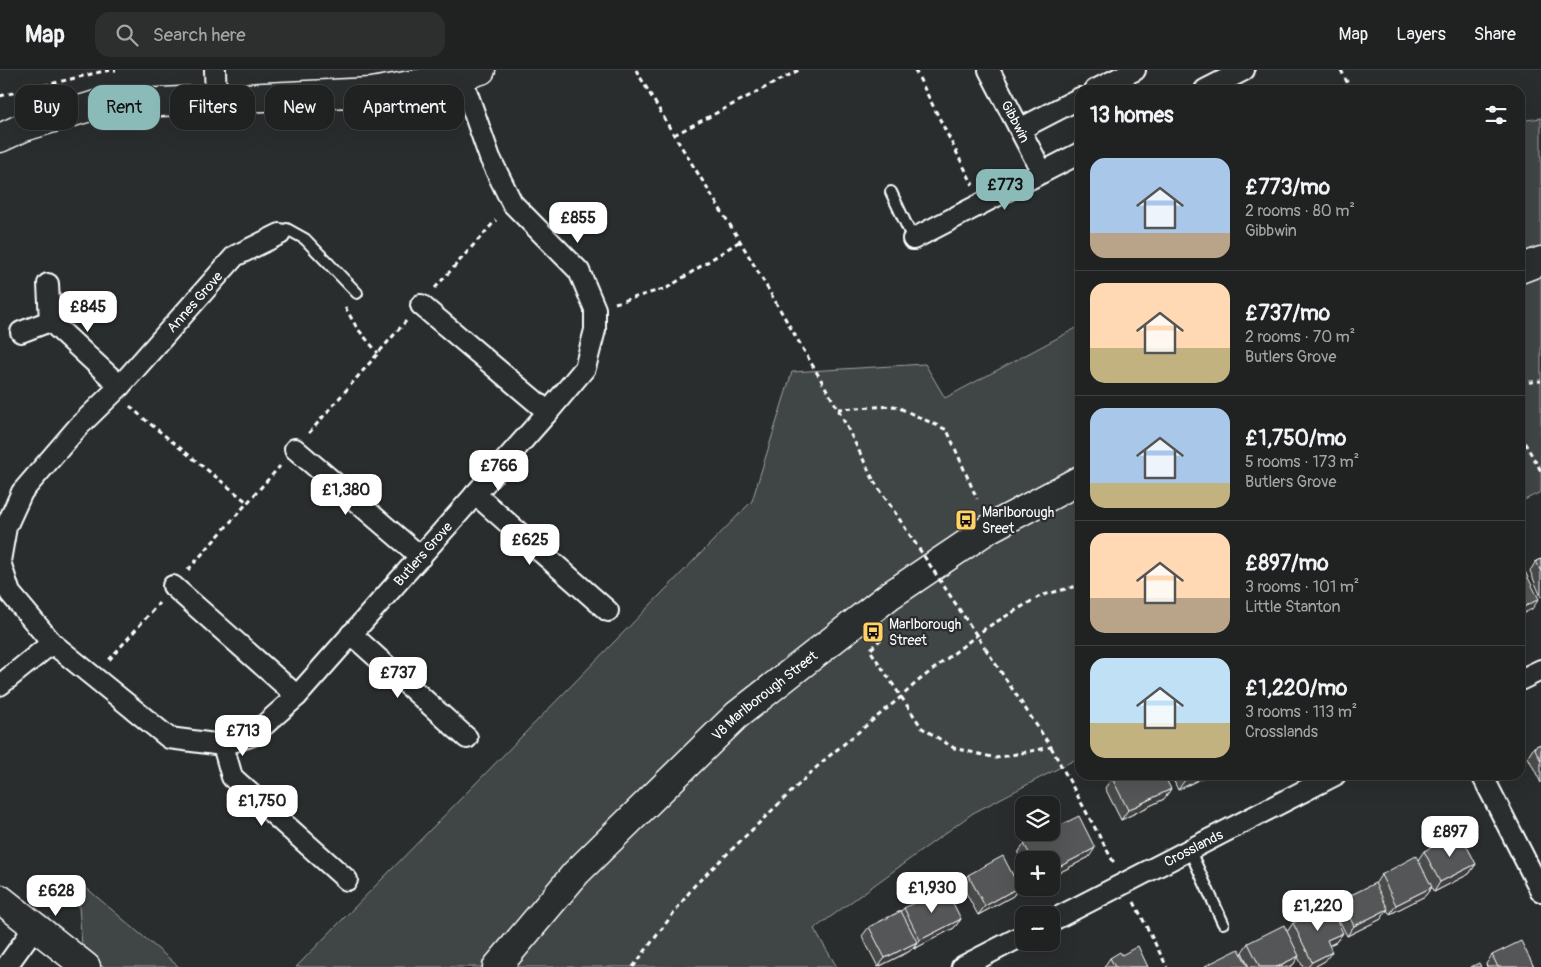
<!DOCTYPE html>
<meta charset="utf-8">
<style>
body{margin:0;font-family:Pangolin,sans-serif;background:#2d2f2f;color:#f1f3f6;height:100vh;display:flex;flex-direction:column;font-size:19px;white-space:nowrap}
*{box-sizing:border-box;margin:0}
p{font-size:16px;color:#a2a4a5}
.icon{flex:none;width:28px;height:28px;fill:none;stroke:currentColor;stroke-width:2;stroke-linecap:round;stroke-linejoin:round}
.map{position:relative;flex:1;overflow:hidden}
.panel{position:absolute;left:1075px;top:15px;width:450px;height:695px;display:flex;flex-direction:column;background:#202222;border-radius:15px;box-shadow:0 5px 20px #0002,0 0 0 1px #3d3f40}
.panel>*{flex:none}
.top-card{position:absolute;left:15px;top:15px;width:475px;height:45px;display:flex;gap:10px}
.tools{position:absolute;left:1015px;top:726px;display:grid;gap:10px}
.tools a{display:grid;place-items:center;width:45px;height:45px;border-radius:10px;background:#202222;box-shadow:0 5px 20px #0002,0 0 0 1px #3d3f40;font-size:25px}
.price{position:absolute;translate:-50% -42px;padding:0 11px;border-radius:10px;background:#fff;color:#222;font-size:16px;line-height:32px;filter:drop-shadow(0 1px 2px #0008)}
.price::after{content:'';position:absolute;left:50%;top:30px;width:15px;height:11px;margin-left:-8px;background:inherit;clip-path:polygon(0 0,100% 0,50% 100%)}
.price.active{background:#8bbbb9;color:#111}
ul{padding:0;list-style:none}
li{display:flex;align-items:center;gap:15px;height:125px;padding:0 15px}
li+li{border-top:1px solid #3d3f40}
li span{display:grid;place-items:center;flex:none;width:140px;height:100px;border-radius:15px;color:#555}
li>.icon{margin-inline-start:auto}
span .icon{width:60px;height:60px;fill:#fffc;stroke-width:1}
li b{font-size:21px}
h2{display:flex;justify-content:space-between;align-items:center;height:60px;padding:0 15px;font-size:21px}
.pill{padding:0 18px;border-radius:15px;background:#202222;box-shadow:0 5px 20px #0002,0 0 0 1px #3d3f40;font-size:18px;line-height:45px}
.pill.active{background:#8bbbb9;color:#111}
header{display:flex;align-items:center;gap:30px;box-sizing:border-box;height:70px;padding:0 25px;background:#202222;border-bottom:1px solid #3d3f40}
header strong{font-size:24px}
nav{display:flex;gap:28px;margin-inline-start:auto;font-size:18px}
.search{width:350px;height:45px;background:#2d2f2f;display:flex;align-items:center;gap:12px;box-sizing:border-box;padding:0 18px;border-radius:15px;color:#a2a4a5;font-size:19px}
.map>svg:first-child{display:block}
.green{fill:#414445;stroke:#a0a2a2}
.lines{fill:none;stroke-linecap:round;stroke-linejoin:round}
.lane-casing{stroke:#fff;stroke-width:14}
.street-casing{stroke:#fff;stroke-width:24}
.secondary-casing{stroke:#fff;stroke-width:31}
.path{stroke:#fff;stroke-width:3;stroke-dasharray:5 4;stroke-linecap:butt}
.lane{stroke:#2a2d2e;stroke-width:10}
.street{stroke:#2a2d2e;stroke-width:20}
.secondary{stroke:#2a2d2e;stroke-width:28}
.path-bridge{stroke:#fff;stroke-width:3;stroke-dasharray:5 4;stroke-linecap:butt}
.wall{fill:#494b4c;stroke:#fff}
.shaded-wall{fill:#3c3d3e;stroke:#fff}
.building{fill:#555758;stroke:#fff}
.labels{text-anchor:middle;dominant-baseline:central;stroke-width:4.5;stroke-linejoin:round;paint-order:stroke}
.street-label{font-size:14px;fill:#fff;stroke:#2a2d2e}
.poi-label{font-size:14px;fill:#fff;stroke:#2a2d2e;text-anchor:start}
</style>
<header>
<strong>Map</strong>
<div class="search"><svg class="icon" aria-label="search" viewBox="0 0 24 24"><circle cx="10" cy="10" r="6"/><path d="M15 15l6 6"/></svg>Search here</div>
<nav><a>Map</a><a>Layers</a><a>Share</a></nav>
</header>
<div class="map">
<svg width="1541" height="897" viewBox="0 0 1541 897">
<rect width="100%" height="100%" fill="#2a2d2e"/>
<filter id="ink" filterUnits="userSpaceOnUse"><feTurbulence type="fractalNoise" baseFrequency=".02" numOctaves="2"/><feDisplacementMap in="SourceGraphic" scale="10" xChannelSelector="R" yChannelSelector="G"/><feConvolveMatrix kernelMatrix="1 2 1 2 8 2 1 2 1" color-interpolation-filters="sRGB"/></filter>
<g filter="url(#ink)">
<path class="green" d="M1541,48V422L1520,432V51Z
M1080,256V687L973,743L814,859L837,897H296L752,431L792,302L925,294L945,328Z
M77,810L179,897H103L82,876Z"/>
<g class="lines">
<g class="lane-casing">
<path id="lane" d="M891,122L913,169
M280,164L287,159L305,169L357,223
M1189,779L1223,853"/>
</g>
<g class="street-casing">
<g id="street">
<path d="M215,0L216,28"/>
<path id="s1" d="M989,0L1042,102"/>
<path d="M461,6L490,88L512,133L579,201L595,239V260L585,298L548,342"/>
<path d="M1095,20L1135,0"/>
<path d="M1205,20L1244,0"/>
<path d="M1020,59L1080,28"/>
<path d="M913,169L1080,83"/>
<path d="M48,214L50,251L120,316"/>
<path d="M21,262L50,251"/>
<path d="M295,379L421,487"/>
<path d="M475,424L608,541"/>
<path id="s2" d="M0,491L6,457L22,422L78,357L120,316L235,186L280,164"/>
<path d="M0,492L10,523L52,573"/>
<path d="M351,564L467,668"/>
<path d="M1520,610L1541,600"/>
<path d="M0,615L52,573L169,668L223,675L253,665L297,626L173,516"/>
<path id="s3" d="M297,626L548,342L421,235"/>
<path d="M223,675L232,707L347,810"/>
<path d="M1482,705L1541,821"/>
<path id="s4" d="M1051,851L1335,705"/>
<path d="M6,897L34,858"/>
<path d="M962,897L1024,865"/>
</g>
</g>
<g class="secondary-casing">
<g id="secondary">
<path d="M0,68L24,57L96,35L372,22L461,6L481,0"/>
<path d="M1520,199L1541,191"/>
<path d="M0,829L86,897"/>
<path id="s5" d="M497,897L576,803L737,645L889,526L990,458L1080,410"/>
</g>
</g>
<path class="path" d="M636,0L674,65L740,171L838,339L874,411
M915,0L973,115
M1341,0L1351,20
M0,26L104,1L116,0
M674,65L799,0
M435,218L496,150
M615,233L667,218L740,171
M345,237L357,258L378,283
M1520,313L1541,311
M130,336L143,348L247,432
M838,339L895,336L947,360L977,429
M309,363L406,251
M1520,365L1541,401
M188,500L280,396
M881,569L870,580L922,658L954,678L996,688L1051,677L985,578
M109,590L159,533
M1051,677L1114,793
M1134,832L1167,897
M633,897L694,816L822,692L901,627L917,612L986,558L1040,526L1080,515"/>
<use href="#lane" class="lane"/>
<use href="#street" class="street"/>
<use href="#secondary" class="secondary"/>
<path class="path-bridge" d="M874,411L985,578"/>
</g>
<path class="wall" d="M1541,489V527L1530,501L1536,491Z
M1541,674V713L1528,687L1534,677Z
M1171,705H1208L1178,720Z
M1112,708L1164,729L1121,750L1105,718Z
M1024,774L1089,787L1051,807V790H1024V795L1018,783Z
M1424,781L1476,794L1469,804L1434,822L1431,817L1425,826L1390,844L1387,840L1381,849L1347,866L1334,840L1341,830L1375,814L1381,805L1418,790Z
M968,805L1019,817L1013,826L978,845L961,814Z
M904,838L961,849L954,858L914,879L913,877L910,881L878,897L862,866L869,857L901,841Z
M1293,853L1343,863L1336,872L1329,875L1325,891L1314,897H1303L1298,887L1293,895L1289,897H1249L1242,882L1248,873L1287,862Z
M1122,885L1148,897H1104L1110,888Z
M1492,885L1534,897H1487L1486,894Z"/>
<path class="shaded-wall" d="M1539,529L1532,539L1520,545V539Z
M1196,705H1208L1178,720L1185,710Z
M1171,719L1164,729L1121,750L1128,740Z
M1095,778L1089,787L1051,807V801Z
M1476,794L1469,804L1434,822L1440,812Z
M1019,817L1013,826L978,845L985,836Z
M1432,817L1425,826L1390,844L1396,835Z
M1388,839L1381,849L1347,866L1354,856Z
M961,849L954,858L914,879L920,870Z
M1343,863L1336,872L1320,880L1327,870Z
M917,872L910,881L878,897L885,888Z
M1332,882L1325,891L1314,897H1308L1312,892Z
M1299,886L1293,895L1289,897H1276Z"/>
<path class="building" d="M1541,489V502L1536,491Z
M1520,492L1539,529L1520,539Z
M1541,674V691L1534,677Z
M1119,705H1164L1171,719L1128,740L1112,708Z
M1182,705H1196L1185,710Z
M1079,746L1095,778L1051,801V790H1033L1024,774L1046,762H1051V760Z
M1460,763L1476,794L1440,812L1424,781Z
M1003,786L1019,817L985,836L968,805Z
M1416,786L1432,817L1396,835L1381,805Z
M1375,813L1388,839L1354,856L1341,830Z
M945,817L961,849L920,870L904,838Z
M1330,836L1343,863L1327,870L1332,882L1312,892L1293,853Z
M901,841L917,872L885,888L869,857Z
M1284,855L1299,886L1276,897H1260L1248,873Z
M1521,871L1534,897H1498L1492,885Z
M1138,876L1148,897H1115L1110,888L1120,882L1122,885Z
M1239,879L1248,897H1206L1205,896Z
M1479,893L1481,897H1471Z"/>
</g>
<defs>
<g id="bus-square" transform="scale(1.125)"><rect x="-9" y="-9" width="18" height="18" rx="4" fill="#ffd166" stroke="#2a2d2e"/><path d="M-5-6H5V4H4V6H2V4H-2V6H-4V4H-5ZM-3.5-4V0h7V-4ZM-3.5 1.2v1.5H-2V1.2ZM2 1.2v1.5H3.5V1.2Z" fill="#111"/></g>
</defs>
<g fill-rule="evenodd">
<use href="#bus-square" x="966" y="450"/>
<use href="#bus-square" x="873" y="562"/>
</g>
<g class="labels">
<g class="street-label">
<text stroke="none"><textPath href="#s1" startOffset="58">Gibbwin</textPath></text>
<text stroke="none"><textPath href="#s2" startOffset="330">Annes Grove</textPath></text>
<text stroke="none"><textPath href="#s3" startOffset="190">Butlers Grove</textPath></text>
<text stroke="none"><textPath href="#s5" startOffset="382">V8 Marlborough Street</textPath></text>
<text stroke="none"><textPath href="#s4" startOffset="160">Crosslands</textPath></text>
</g>
<g class="poi-label">
<text x="982" y="442">Marlborough<tspan x="982" dy="16">Sreet</tspan></text>
<text x="889" y="554">Marlborough<tspan x="889" dy="16">Street</tspan></text>
</g>
</g>
</svg>
<div class="tools">
<a><svg class="icon" aria-label="layers" viewBox="0 0 24 24"><path d="M12 4l9 5-9 5-9-5zM3 14l9 5 9-5"/></svg></a>
<a>+</a>
<a>−</a>
</div>
<b class="price active" style="left:1005px;top:141px">£773</b>
<b class="price" style="left:578px;top:174px">£855</b>
<b class="price" style="left:88px;top:263px">£845</b>
<b class="price" style="left:499px;top:422px">£766</b>
<b class="price" style="left:346px;top:446px">£1,380</b>
<b class="price" style="left:530px;top:496px">£625</b>
<b class="price" style="left:398px;top:629px">£737</b>
<b class="price" style="left:243px;top:687px">£713</b>
<b class="price" style="left:262px;top:757px">£1,750</b>
<b class="price" style="left:1450px;top:788px">£897</b>
<b class="price" style="left:932px;top:844px">£1,930</b>
<b class="price" style="left:56px;top:847px">£628</b>
<b class="price" style="left:1318px;top:862px">£1,220</b>
<div class="top-card">
<a class="pill">Buy</a>
<a class="pill active">Rent</a>
<a class="pill">Filters</a>
<a class="pill">New</a>
<a class="pill">Apartment</a>
</div>
<section class="panel">
<h2>13 homes<svg class="icon" aria-label="filters" viewBox="0 0 24 24"><path d="M4 7h16M4 17h16"/><circle cx="9" cy="7" r="2"/><circle cx="15" cy="17" r="2"/></svg></h2>
<ul>
<li><span style="background:linear-gradient(#a9c7e8 75%,#b9a48a 0)"><svg class="icon" aria-label="home" viewBox="0 0 24 24"><path d="M3 11l9-7 9 7M6 9v11h12V9"/></svg></span><div><b>£773/mo</b><p>2 rooms · 80 m²</p><p>Gibbwin</p></div></li>
<li><span style="background:linear-gradient(#ffd9b3 65%,#c2b280 0)"><svg class="icon" aria-label="home" viewBox="0 0 24 24"><path d="M3 11l9-7 9 7M6 9v11h12V9"/></svg></span><div><b>£737/mo</b><p>2 rooms · 70 m²</p><p>Butlers Grove</p></div></li>
<li><span style="background:linear-gradient(#a9c7e8 75%,#c2b280 0)"><svg class="icon" aria-label="home" viewBox="0 0 24 24"><path d="M3 11l9-7 9 7M6 9v11h12V9"/></svg></span><div><b>£1,750/mo</b><p>5 rooms · 173 m²</p><p>Butlers Grove</p></div></li>
<li><span style="background:linear-gradient(#ffd9b3 65%,#b9a48a 0)"><svg class="icon" aria-label="home" viewBox="0 0 24 24"><path d="M3 11l9-7 9 7M6 9v11h12V9"/></svg></span><div><b>£897/mo</b><p>3 rooms · 101 m²</p><p>Little Stanton</p></div></li>
<li><span style="background:linear-gradient(#bfe0f5 65%,#c2b280 0)"><svg class="icon" aria-label="home" viewBox="0 0 24 24"><path d="M3 11l9-7 9 7M6 9v11h12V9"/></svg></span><div><b>£1,220/mo</b><p>3 rooms · 113 m²</p><p>Crosslands</p></div></li>
</ul>
</section>
</div>
